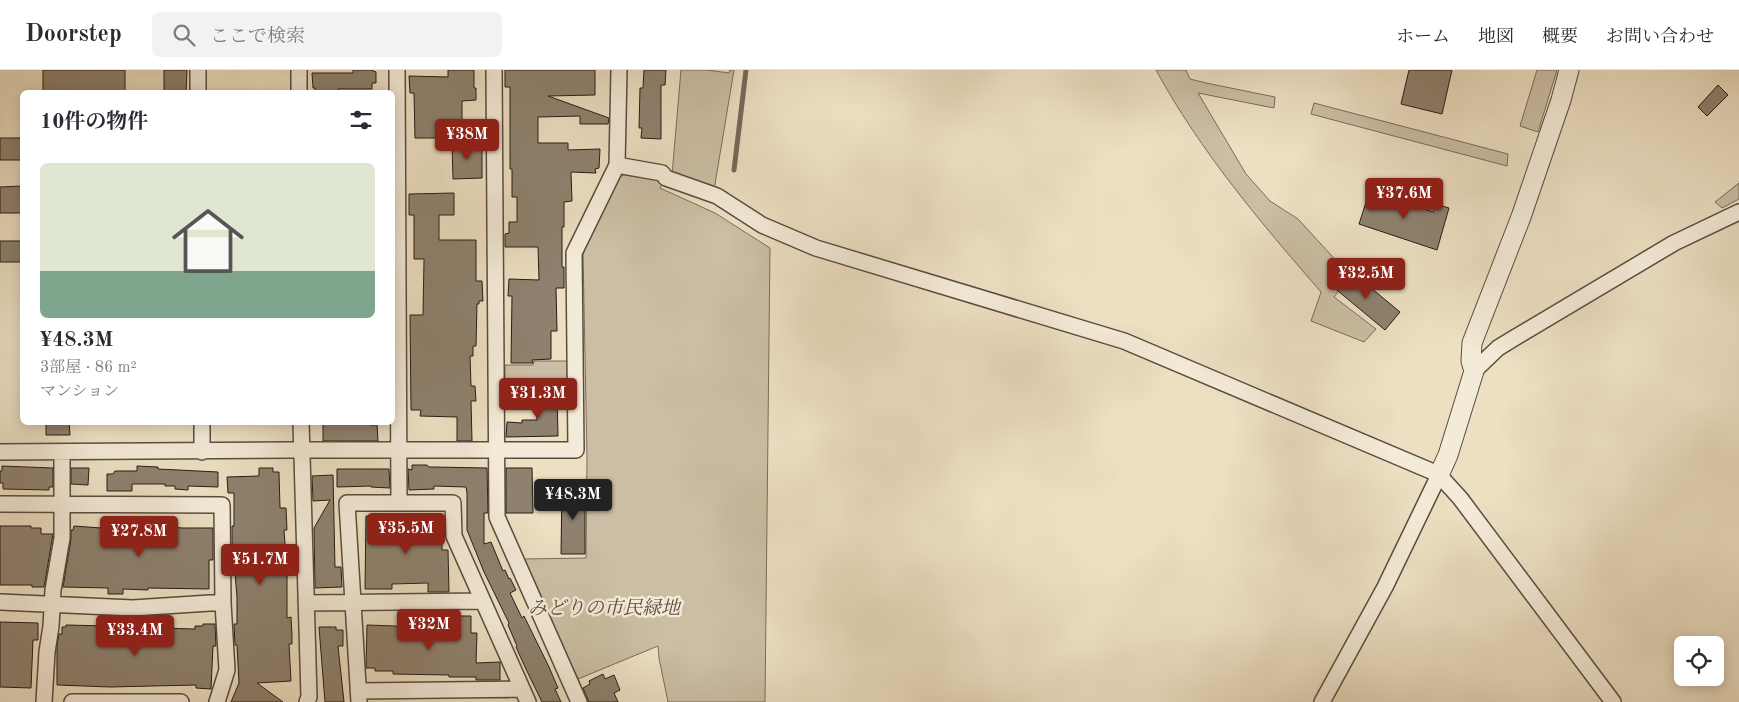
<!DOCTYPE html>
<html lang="ja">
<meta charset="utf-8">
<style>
body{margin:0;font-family:"Old Standard TT","Noto Serif JP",serif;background:#f2f2f3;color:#2b2b33;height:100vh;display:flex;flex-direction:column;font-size:19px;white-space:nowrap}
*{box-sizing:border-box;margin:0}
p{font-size:16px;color:#7c7c81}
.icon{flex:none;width:28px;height:28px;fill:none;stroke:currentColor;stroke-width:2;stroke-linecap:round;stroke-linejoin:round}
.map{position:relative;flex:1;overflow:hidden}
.drawer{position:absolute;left:20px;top:20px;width:375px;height:335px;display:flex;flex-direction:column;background:#fff;border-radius:8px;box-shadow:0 2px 12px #0003}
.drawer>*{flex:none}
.tools{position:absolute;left:1674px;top:566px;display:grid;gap:10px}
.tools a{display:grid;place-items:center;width:50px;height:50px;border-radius:8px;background:#fff;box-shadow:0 2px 12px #0003;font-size:25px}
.price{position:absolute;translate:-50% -42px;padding:0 11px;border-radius:5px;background:#8f2418;color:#fff;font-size:16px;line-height:32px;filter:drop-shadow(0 1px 2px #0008)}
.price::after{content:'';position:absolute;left:50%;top:30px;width:15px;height:11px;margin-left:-8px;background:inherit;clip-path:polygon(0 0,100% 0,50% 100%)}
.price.active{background:#222;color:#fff}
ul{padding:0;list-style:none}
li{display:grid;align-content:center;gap:10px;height:265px;padding:0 20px}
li+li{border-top:1px solid #e1e1e2}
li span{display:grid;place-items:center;height:155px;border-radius:8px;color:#555}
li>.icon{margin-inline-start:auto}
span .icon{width:90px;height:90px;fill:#fffc;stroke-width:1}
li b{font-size:21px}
h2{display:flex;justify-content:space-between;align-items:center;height:60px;padding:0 20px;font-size:21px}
header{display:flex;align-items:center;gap:30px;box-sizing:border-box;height:70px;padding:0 25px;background:#fff;border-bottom:1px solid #e1e1e2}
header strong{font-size:24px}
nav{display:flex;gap:28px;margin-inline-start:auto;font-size:18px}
.search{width:350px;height:45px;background:#f2f2f3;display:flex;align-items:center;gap:12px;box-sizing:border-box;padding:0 18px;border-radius:8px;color:#7c7c81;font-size:19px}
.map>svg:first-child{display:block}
.green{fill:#cbbea4;stroke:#7a6c5c}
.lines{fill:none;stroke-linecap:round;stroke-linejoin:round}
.stream{stroke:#756859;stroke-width:5}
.building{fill:#8e816e;stroke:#281b14}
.minor-casing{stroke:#594c40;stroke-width:18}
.tertiary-casing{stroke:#594c40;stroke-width:21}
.minor{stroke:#f3ead7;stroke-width:15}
.tertiary{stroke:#f3ead7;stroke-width:19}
.labels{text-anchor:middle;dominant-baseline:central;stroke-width:5;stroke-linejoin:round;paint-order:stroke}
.park-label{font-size:19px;font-style:italic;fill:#594c3f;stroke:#f3ead7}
</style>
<header>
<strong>Doorstep</strong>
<div class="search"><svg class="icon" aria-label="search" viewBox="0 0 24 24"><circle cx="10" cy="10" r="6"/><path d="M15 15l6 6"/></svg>ここで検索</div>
<nav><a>ホーム</a><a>地図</a><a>概要</a><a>お問い合わせ</a></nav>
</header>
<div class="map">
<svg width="1739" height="632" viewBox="0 0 1739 632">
<rect width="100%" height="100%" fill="#ecdfc2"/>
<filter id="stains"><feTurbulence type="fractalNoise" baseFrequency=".004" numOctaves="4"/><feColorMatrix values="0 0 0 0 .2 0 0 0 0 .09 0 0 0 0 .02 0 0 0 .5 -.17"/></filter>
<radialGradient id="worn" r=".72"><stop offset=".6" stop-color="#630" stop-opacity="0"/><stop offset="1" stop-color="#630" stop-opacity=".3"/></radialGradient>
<path class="green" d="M681,0H707L729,3L730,0H734L714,120L672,105Z
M1156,0H1186L1190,9L1206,13L1275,27L1274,38L1198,23L1246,104L1270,131L1298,149L1342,197L1332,206L1342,217L1334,227L1376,259L1364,272L1311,251L1321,222C1261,153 1200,81 1156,0Z
M1537,0H1557L1538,62L1520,56Z
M1314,33L1508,84L1507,96L1311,44Z
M624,105L657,110L663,113L660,118L715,143L770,178L765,632H668L659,588L658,576L578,609L523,489L586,488L587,387L583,184L618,108Z
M1739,113V129L1722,138L1715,132Z
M534,291H567L568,323H534V331H505V295H533Z"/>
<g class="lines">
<path class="stream" d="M734,100L746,0"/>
</g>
<path class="building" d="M43,0H125V22H43Z
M164,0H187L186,22H164Z
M353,0H371L376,2V13H372V19H338V22H315V18H313L312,3H353Z
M448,0H474V18H476V30L462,31V68H415L414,23H410L409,6L448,7Z
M505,0H595V25L548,26L609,48L608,54H580V46L538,47V73H568V80L600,79L599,98L595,99L596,103L571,102L572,131L564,132V157H562V197H564V218H556L557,261H551V289L532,290L533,293H511L512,226H508L509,209L539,210L538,177H505V164L509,163V152H517V127H512V99H510V17H505Z
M644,0H666L665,15H661V69L641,68L642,58H639L640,18H643Z
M1409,0H1452L1442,44L1401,34Z
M1718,15L1728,25L1707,46L1698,37Z
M0,68H22V90H0Z
M452,73H482V108L453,109Z
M22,116V143H0V117Z
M1370,120L1433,142L1436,134L1449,138L1437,180L1359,154Z
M454,123V145H439V170H476V211H482L483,231H479V234H477L476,276H473V286H470L471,316H475L476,331H471L472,371H457V347L420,346L421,340H411L410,245H423L424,189H414V145H409V124Z
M0,171H22V192H0Z
M1343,201L1357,210L1359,208L1400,242L1385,260L1332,216Z
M557,324L558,366L506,367L507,352L522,353V350H537L536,325Z
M46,352H69L70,365H46Z
M323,352H370V355H377L378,371H323Z
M412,395H427L429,397H434L487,398L488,443H484V474L491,472L503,501L505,500L509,509L510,508L516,520L510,523L522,548L524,546L549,597L558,618L555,619L561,632H542L525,597L516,577L517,576L508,555L509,553L484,502L467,460V423L466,417L434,416V419L409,420L408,399L412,400Z
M2,396L53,398V417H49V420L3,419V413H0V401H2Z
M137,396L158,397V399L218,402V417L188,416V420L175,419V416H165V414H132V421H107V404H113L115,401H137Z
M71,398H89L88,415L71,414Z
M259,398H273V402H279L280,438H286L287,460H284L287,501V548L291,547L292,565V574H289L291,611L257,613L283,632H231L239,613L237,575H235L234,554H237V527L234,490H232V456H234V423H228L227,407L259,406Z
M506,398H532L533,443H506Z
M337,399H389L390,418L371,417V416L337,417Z
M333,405L335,497H341L342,517L315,518L314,458L330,430L313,431L312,406Z
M562,418H585V484H561Z
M366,446L390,447V458H418L417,446H442V480H448L449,522H428V513L392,514V519H365Z
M156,454H172V457L182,458H213V490H209V519L148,518V520L123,519V524H108V518L63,517L71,469V460H73L74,456L101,458V456L115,455V460H157Z
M0,456H31V458H41V464H53L44,517H32V515H0Z
M453,546H471V563H477L476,593L500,592V610H476V607H449V605L393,604V601H375V598H366L367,555L425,557V554H453Z
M0,552L38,553V570H33L31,618L0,617Z
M203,554H215L216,576H213L211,619L196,618V615L110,617L57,615V576L59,564H62V557H66V555L108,556V560H157V558L195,559V556H203Z
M319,557H336V560H343V576H338L344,632H325Z
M603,604L605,609L614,605L620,620L614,623L618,632H589L583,618L590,614L589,611Z"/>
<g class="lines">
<g class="minor-casing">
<path id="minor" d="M198,0V22
M299,0V22
M397,0L399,431
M494,0L497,447L579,632
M617,95L619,0
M1474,301L1498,278L1511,270L1674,173L1739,142
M202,352V382
M301,352L309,627L307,632
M0,382L288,380H576L574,183L617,95L662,103L666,108L717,126L762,155L816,178L1124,271L1431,401L1439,405L1460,428L1613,632
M0,434L222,435L223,533L227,600L217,632
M0,532L133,538L210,533H223
M306,533L483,531
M358,621L522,619
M44,632L47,582L51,556L53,520L62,468V382
M72,632H181
M359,632L347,433H453L454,466L528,632
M1322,632L1385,517L1439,405"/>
</g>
<g class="tertiary-casing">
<path id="tertiary" d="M1439,405L1448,385L1474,301L1471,291L1472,273L1521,147L1561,30L1569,0"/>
</g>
<use href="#minor" class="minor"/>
<use href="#tertiary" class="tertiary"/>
</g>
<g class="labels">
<g class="park-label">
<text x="604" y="539">みどりの市民緑地</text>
</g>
</g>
<rect width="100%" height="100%" filter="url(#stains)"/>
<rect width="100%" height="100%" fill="url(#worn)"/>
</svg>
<div class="tools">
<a><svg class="icon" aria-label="locate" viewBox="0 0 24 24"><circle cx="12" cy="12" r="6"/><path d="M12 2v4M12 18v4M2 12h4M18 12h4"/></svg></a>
</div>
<b class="price" style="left:467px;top:91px">¥38M</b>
<b class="price" style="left:1404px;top:150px">¥37.6M</b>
<b class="price" style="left:1366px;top:230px">¥32.5M</b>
<b class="price" style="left:538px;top:350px">¥31.3M</b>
<b class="price active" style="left:573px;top:451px">¥48.3M</b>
<b class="price" style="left:406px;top:485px">¥35.5M</b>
<b class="price" style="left:139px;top:488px">¥27.8M</b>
<b class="price" style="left:260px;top:516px">¥51.7M</b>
<b class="price" style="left:429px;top:581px">¥32M</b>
<b class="price" style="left:135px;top:587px">¥33.4M</b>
<section class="drawer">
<h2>10件の物件<svg class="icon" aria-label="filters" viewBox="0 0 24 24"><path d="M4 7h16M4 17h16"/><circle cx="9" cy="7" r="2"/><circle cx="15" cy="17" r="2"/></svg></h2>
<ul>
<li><span style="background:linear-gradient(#dfe7d0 70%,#7fa58c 0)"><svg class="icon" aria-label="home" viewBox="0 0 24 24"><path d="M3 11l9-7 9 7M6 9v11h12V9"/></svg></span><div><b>¥48.3M</b><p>3部屋 · 86 m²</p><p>マンション</p></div></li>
</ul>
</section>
</div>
